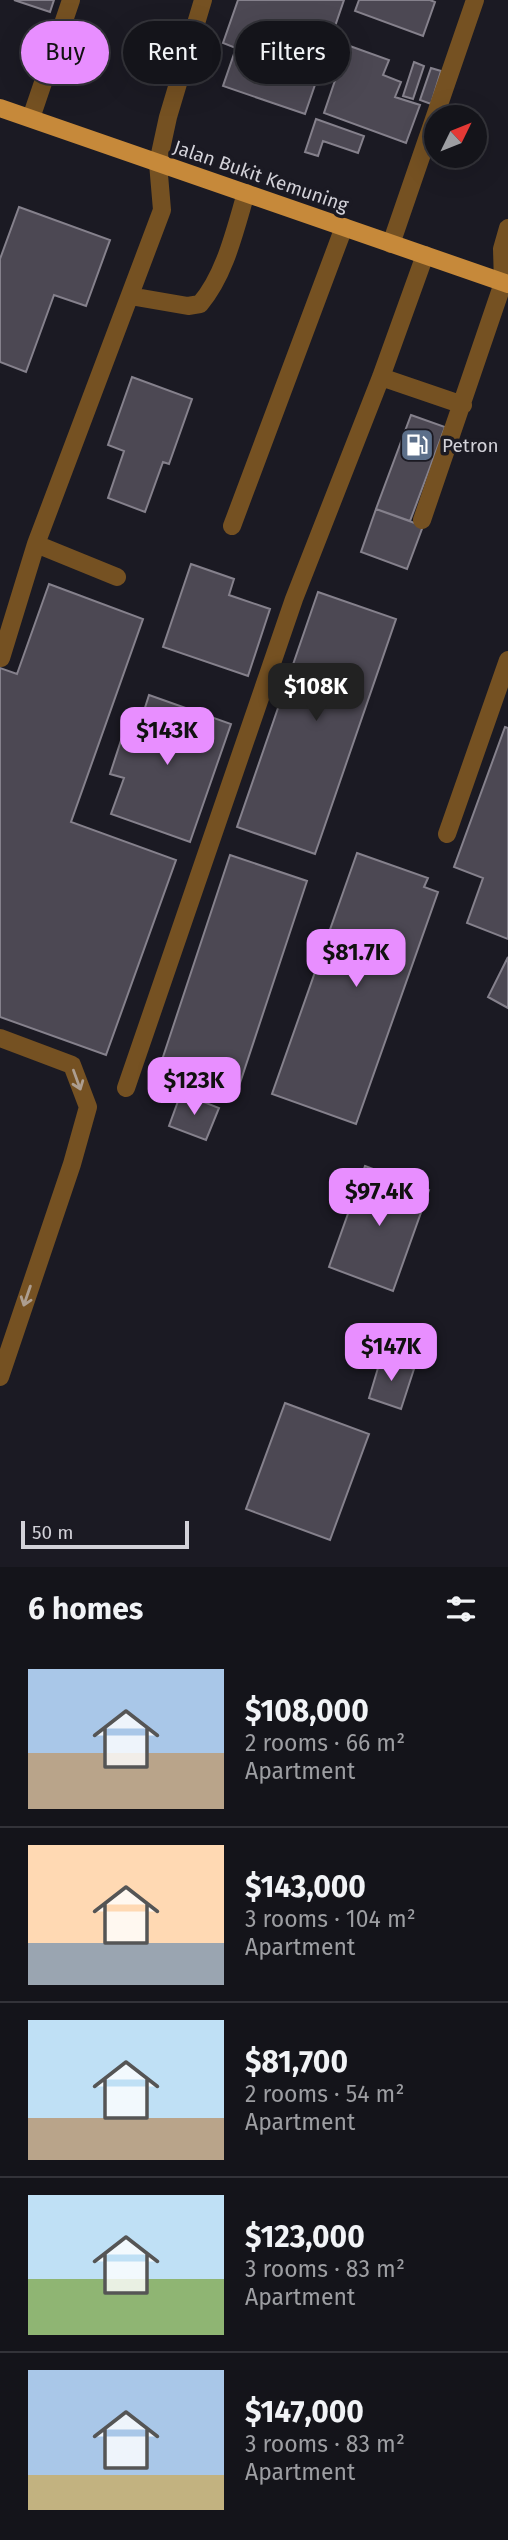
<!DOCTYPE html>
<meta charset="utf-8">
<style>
body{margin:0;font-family:"Fira Sans",sans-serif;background:#1d1d23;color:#f1f3f6;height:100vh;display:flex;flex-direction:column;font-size:26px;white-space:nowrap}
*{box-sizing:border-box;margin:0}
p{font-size:23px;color:#9d9ea2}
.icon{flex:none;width:38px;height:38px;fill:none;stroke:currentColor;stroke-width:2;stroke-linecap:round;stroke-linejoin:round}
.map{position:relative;height:1567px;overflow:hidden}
.details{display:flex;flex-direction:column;background:#14141a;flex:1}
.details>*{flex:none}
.top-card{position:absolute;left:21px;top:21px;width:467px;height:63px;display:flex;gap:14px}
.needle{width:46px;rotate:47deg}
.fabs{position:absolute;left:424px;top:105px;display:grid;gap:14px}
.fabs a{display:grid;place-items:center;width:63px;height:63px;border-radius:50%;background:#14141a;box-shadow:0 7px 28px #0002,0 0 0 2px #333339;font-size:35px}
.scale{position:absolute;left:21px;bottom:18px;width:168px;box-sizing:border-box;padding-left:7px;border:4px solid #d3d2d9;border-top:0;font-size:19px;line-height:24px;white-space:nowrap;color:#d3d2d9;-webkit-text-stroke:5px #1b1a23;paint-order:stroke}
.price{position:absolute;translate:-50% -60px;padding:0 16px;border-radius:14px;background:#e88eff;color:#111;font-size:23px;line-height:46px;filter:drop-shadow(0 2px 4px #0008)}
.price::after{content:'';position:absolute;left:50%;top:42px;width:21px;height:16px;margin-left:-10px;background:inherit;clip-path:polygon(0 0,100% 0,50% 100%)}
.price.on{background:#222;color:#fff}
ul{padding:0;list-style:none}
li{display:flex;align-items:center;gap:21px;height:175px;padding:0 28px}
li+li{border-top:2px solid #333339}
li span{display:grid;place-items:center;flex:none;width:196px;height:140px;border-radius:0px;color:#555}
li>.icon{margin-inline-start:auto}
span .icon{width:84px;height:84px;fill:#fffc;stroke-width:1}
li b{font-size:30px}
h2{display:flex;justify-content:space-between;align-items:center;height:84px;padding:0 28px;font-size:30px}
.pill{padding:0 24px;border-radius:32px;background:#14141a;box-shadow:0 7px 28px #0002,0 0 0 2px #333339;font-size:24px;line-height:63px}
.pill.on{background:#e88eff;color:#111}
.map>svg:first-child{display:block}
.building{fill:#4c4853;stroke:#85818c;stroke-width:2}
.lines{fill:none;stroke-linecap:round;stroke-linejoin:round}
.minor{stroke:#755122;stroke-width:18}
.major{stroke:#c6893a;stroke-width:18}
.oneway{stroke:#ad9e90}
.labels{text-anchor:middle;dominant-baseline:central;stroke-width:7;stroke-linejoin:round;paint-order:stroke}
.street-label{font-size:19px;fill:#d3d2d9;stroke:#1b1a23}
.poi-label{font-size:19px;fill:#d3d2d9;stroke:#1b1a23;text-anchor:start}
</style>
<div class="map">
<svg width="508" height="1567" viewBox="0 0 508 1567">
<rect width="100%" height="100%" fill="#1b1a23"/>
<path class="building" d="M14,0H54L50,12Z
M238,0H344L305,114L223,86L236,48L223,43Z
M359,0H430L435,2L423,36L355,11Z
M347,45L389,60L383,75L401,82L395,97L420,105L406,143L324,113Z
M414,62L424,66L413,99L403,96Z
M431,68L441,71L431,104L420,100Z
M316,119L364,136L358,153L323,141L318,156L305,152Z
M19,207L110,240L86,306L54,295L26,372L0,362V259Z
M132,377L192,399L169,464L163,462L145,512L108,498L124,451L108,445Z
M411,415L445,427L410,521L376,509Z
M376,509L423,526L407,569L361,552Z
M191,564L234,579L229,595L270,609L248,676L163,647Z
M49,584L143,619L71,822L176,860L106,1055L0,1017V668L17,674Z
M318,592L396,619L315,854L237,827Z
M149,695L231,724L190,842L111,814L124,778L110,774L130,713L142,717Z
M505,727L508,728V939L467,923L483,878L454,867Z
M357,853L428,878L424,887L438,892L356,1124L272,1094Z
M230,855L307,881L236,1095L159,1069Z
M508,957V1008L488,997Z
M181,1093L219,1108L206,1140L169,1126Z
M365,1166L429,1190L393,1291L329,1267Z
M381,1358L414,1369L401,1409L369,1398Z
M285,1403L369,1434L330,1540L246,1509Z"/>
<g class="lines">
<path class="minor" d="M31,118L71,0
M391,244L475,0
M130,296L188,306L200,304C225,275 235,230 246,193
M381,377L463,405
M422,520L503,283L502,249L508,228
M232,526L344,227
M117,577L36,544L162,210L158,163L168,117L203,0
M1,658L36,544
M447,834L508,660
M0,1038L72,1065L88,1107L72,1164L0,1377
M126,1088L294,599L381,377L425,255"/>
<path class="major" d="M0,108L508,284"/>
</g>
<defs><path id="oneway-shaft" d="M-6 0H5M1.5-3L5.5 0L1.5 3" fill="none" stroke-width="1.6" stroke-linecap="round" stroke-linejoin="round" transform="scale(1.75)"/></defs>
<g class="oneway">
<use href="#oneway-shaft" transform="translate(77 1080) rotate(70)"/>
<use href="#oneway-shaft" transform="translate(27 1296) rotate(109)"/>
</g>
<defs>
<g id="fuel-square" transform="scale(1.75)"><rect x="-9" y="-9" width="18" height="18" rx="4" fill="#5c6f8a" stroke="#1b1a23"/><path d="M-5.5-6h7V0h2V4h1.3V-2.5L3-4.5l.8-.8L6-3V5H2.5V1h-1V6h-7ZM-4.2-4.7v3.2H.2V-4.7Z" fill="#fff"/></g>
</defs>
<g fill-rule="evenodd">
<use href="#fuel-square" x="417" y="445"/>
</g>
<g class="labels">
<g class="street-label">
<text transform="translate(261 176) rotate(19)">Jalan Bukit Kemuning</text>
</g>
<g class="poi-label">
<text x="442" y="445">Petron</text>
</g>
</g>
</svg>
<div class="fabs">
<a><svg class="needle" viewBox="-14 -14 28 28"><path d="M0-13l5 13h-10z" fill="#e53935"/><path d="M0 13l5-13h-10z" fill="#9d9ea2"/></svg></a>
</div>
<div class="scale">50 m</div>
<b class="price on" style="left:316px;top:723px">$108K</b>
<b class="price" style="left:167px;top:767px">$143K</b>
<b class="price" style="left:356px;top:989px">$81.7K</b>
<b class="price" style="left:194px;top:1117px">$123K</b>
<b class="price" style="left:379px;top:1228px">$97.4K</b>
<b class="price" style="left:391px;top:1383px">$147K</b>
<div class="top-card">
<a class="pill on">Buy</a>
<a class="pill">Rent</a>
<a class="pill">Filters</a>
</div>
</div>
<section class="details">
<h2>6 homes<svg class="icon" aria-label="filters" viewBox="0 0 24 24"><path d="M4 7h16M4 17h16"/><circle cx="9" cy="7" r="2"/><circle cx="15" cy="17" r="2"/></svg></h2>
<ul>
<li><span style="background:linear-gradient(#a9c7e8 60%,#b9a48a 0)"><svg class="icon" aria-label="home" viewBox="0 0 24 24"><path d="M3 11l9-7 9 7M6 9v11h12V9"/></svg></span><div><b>$108,000</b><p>2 rooms · 66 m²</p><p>Apartment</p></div></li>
<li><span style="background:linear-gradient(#ffd9b3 70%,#9aa5b1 0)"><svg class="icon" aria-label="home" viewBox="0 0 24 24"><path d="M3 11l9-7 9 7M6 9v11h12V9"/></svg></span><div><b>$143,000</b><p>3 rooms · 104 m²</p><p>Apartment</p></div></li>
<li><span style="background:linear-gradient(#bfe0f5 70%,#b9a48a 0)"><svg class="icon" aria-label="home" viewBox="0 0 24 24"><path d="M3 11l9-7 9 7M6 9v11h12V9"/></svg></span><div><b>$81,700</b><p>2 rooms · 54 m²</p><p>Apartment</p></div></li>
<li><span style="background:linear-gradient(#bfe0f5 60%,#8fb573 0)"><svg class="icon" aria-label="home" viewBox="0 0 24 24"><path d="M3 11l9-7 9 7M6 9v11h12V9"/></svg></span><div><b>$123,000</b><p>3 rooms · 83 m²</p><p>Apartment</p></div></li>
<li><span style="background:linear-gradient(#a9c7e8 75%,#c2b280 0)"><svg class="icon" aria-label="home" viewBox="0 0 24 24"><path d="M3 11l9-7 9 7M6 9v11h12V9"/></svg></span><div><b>$147,000</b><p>3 rooms · 83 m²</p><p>Apartment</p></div></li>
</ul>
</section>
